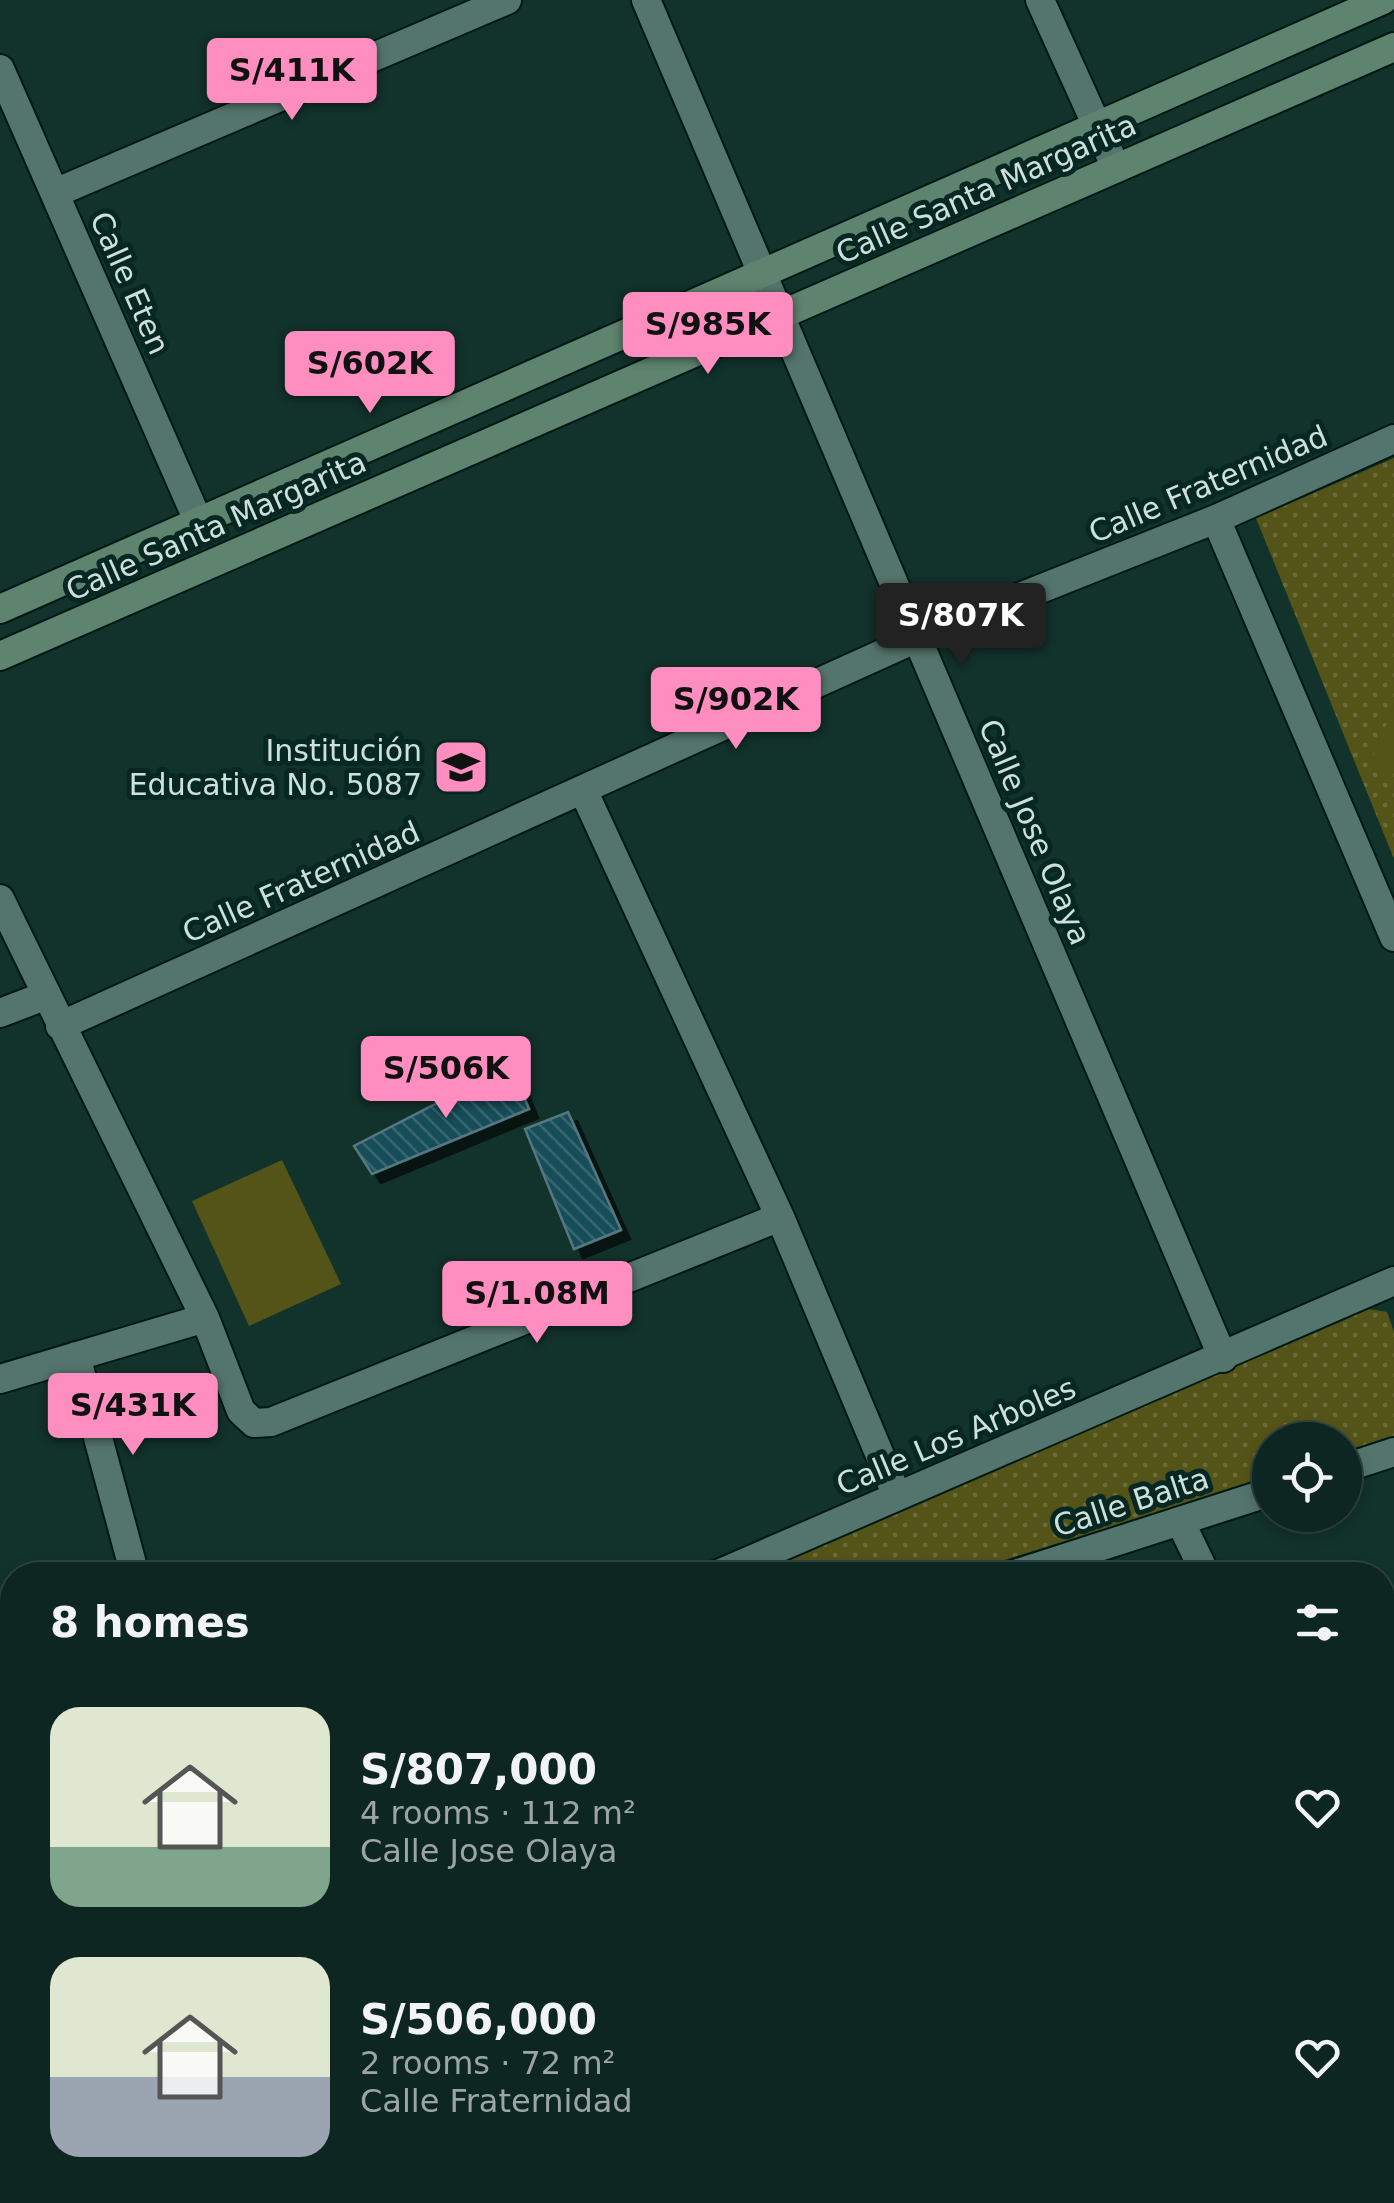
<!DOCTYPE html>
<meta charset="utf-8">
<style>
body{margin:0;font-family:"DejaVu Sans",sans-serif;background:#1c322e;color:#f1f3f6;height:100vh;display:flex;flex-direction:column;font-size:38px;white-space:nowrap}
*{box-sizing:border-box;margin:0}
p{font-size:32px;color:#9ba5a5}
.icon{flex:none;width:55px;height:55px;fill:none;stroke:currentColor;stroke-width:2;stroke-linecap:round;stroke-linejoin:round}
.map{position:relative;flex:1;overflow:hidden}
.side{position:absolute;left:0px;top:1562px;width:1395px;height:642px;display:flex;flex-direction:column;background:#0e2621;border-radius:40px 40px 0 0;box-shadow:0 5px 15px #0003,0 0 0 2px #2e433f}
.side>*{flex:none}
.tools{position:absolute;left:1252px;top:1422px;display:grid;gap:20px}
.tools a{display:grid;place-items:center;width:110px;height:110px;border-radius:50%;background:#0e2621;box-shadow:0 5px 15px #0003,0 0 0 2px #2e433f;font-size:50px}
.price{position:absolute;translate:-50% -85px;padding:0 22px;border-radius:10px;background:#fd8ebf;color:#111;font-size:32px;line-height:65px;filter:drop-shadow(0 2px 5px #0008)}
.price::after{content:'';position:absolute;left:50%;top:60px;width:30px;height:22px;margin-left:-15px;background:inherit;clip-path:polygon(0 0,100% 0,50% 100%)}
.price.active{background:#222;color:#fff}
ul{padding:0;list-style:none}
li{display:flex;align-items:center;gap:30px;height:250px;padding:0 50px}
li span{display:grid;place-items:center;flex:none;width:280px;height:200px;border-radius:30px;color:#555}
li>.icon{margin-inline-start:auto}
span .icon{width:120px;height:120px;fill:#fffc;stroke-width:1}
li b{font-size:42px}
h2{display:flex;justify-content:space-between;align-items:center;height:120px;padding:0 50px;font-size:42px}
.map>svg:first-child{display:block}
.green{fill:url(#green-dots)}
.pitch{fill:#545419}
.building{fill:url(#building-back-hatch);stroke:#56777f;stroke-width:2.5;filter:url(#shadow)}
.lines{fill:none;stroke-linecap:round;stroke-linejoin:round}
.minor-casing{stroke:#001914;stroke-width:32}
.tertiary-casing{stroke:#001914;stroke-width:32}
.secondary-casing{stroke:#001914;stroke-width:32}
.minor{stroke:#54756d;stroke-width:28}
.tertiary{stroke:#54756d;stroke-width:28}
.secondary{stroke:#5e836e;stroke-width:28}
.labels{text-anchor:middle;dominant-baseline:central;stroke-width:10;stroke-linejoin:round;paint-order:stroke}
.street-label{font-size:30px;fill:#cee0dc;stroke:#072822}
.poi-label{font-size:30px;fill:#cee0dc;stroke:#072822;text-anchor:end}
</style>
<div class="map">
<svg width="1394" height="2203" viewBox="0 0 1394 2203">
<defs>
<pattern id="green-dots" width="8" height="8" patternUnits="userSpaceOnUse" patternTransform="scale(2.5)"><rect width="8" height="8" fill="#545419"/><path d="M2 2h.1M6 6h.1" fill="none" stroke="#6b6c3a" stroke-width="1.8" stroke-linecap="round"/></pattern>
<pattern id="building-back-hatch" width="6" height="6" patternUnits="userSpaceOnUse" patternTransform="scale(2.5)"><rect width="6" height="6" fill="#164d58"/><path d="M-1 5l2 2M0 0l6 6M5-1l2 2" fill="none" stroke="#37666f"/></pattern>
<filter id="shadow"><feDropShadow dx="9" dy="9" stdDeviation="0" flood-color="#0009"/></filter>
</defs>
<rect width="100%" height="100%" fill="#12322c"/>
<path class="green" d="M1394,458V859L1256,518Z
M1357,1307L1387,1312L1394,1332V1439L1345,1454V1440H1270V1477L956,1575H754Z"/>
<path class="pitch" d="M1394,705V773L1370,763Z
M282,1160L341,1284L249,1326L192,1201Z"/>
<path class="building" d="M511,1065L529,1109L372,1174L354,1146Z
M568,1112L621,1230L574,1249L525,1129Z"/>
<g class="lines">
<g class="minor-casing">
<path id="minor" d="M646,0L1223,1358
M1040,0L1116,168
M0,69L199,523
M55,193L507,0
M1216,519L1394,937
M583,790L780,1217L897,1496
M0,899L205,1318L241,1411L254,1423L271,1422L780,1217
M0,1013L47,995
M60,1026L917,638L1216,519L1394,439
M76,1356L135,1575
M0,1379L205,1318
M1180,1521L1206,1575
M1382,1844L1394,1838
M1382,2085L1394,2080
M164,2192L167,2203
M475,2192L479,2203
M863,2192L865,2203
M1180,2192L1185,2203
M623,2203L644,2192
M1104,2203L1129,2192"/>
</g>
<g class="tertiary-casing">
<path id="tertiary" d="M1345,1468L1394,1452
M716,1575L1394,1281
M1012,1575L1270,1492
M0,1881L12,1877
M0,1928L12,1924"/>
</g>
<g class="secondary-casing">
<path id="secondary" d="M0,609L1383,0
M0,656L1394,47"/>
</g>
<use href="#minor" class="minor"/>
<use href="#tertiary" class="tertiary"/>
<use href="#secondary" class="secondary"/>
</g>
<defs>
<g id="school-square" transform="scale(2.875)"><rect x="-9" y="-9" width="18" height="18" rx="4" fill="#fd8ebf" stroke="#072822"/><path d="M0-5L7-2L0 1L-7-2ZM-4 1L0 2.5L4 1V4Q0 6-4 4Z" fill="#111"/></g>
</defs>
<g fill-rule="evenodd">
<use href="#school-square" x="461" y="767"/>
</g>
<g class="labels">
<g class="street-label">
<text transform="translate(986 189) rotate(-24)">Calle Santa Margarita</text>
<text transform="translate(130 283) rotate(66)">Calle Eten</text>
<text transform="translate(1208 484) rotate(-23)">Calle Fraternidad</text>
<text transform="translate(216 526) rotate(-24)">Calle Santa Margarita</text>
<text transform="translate(1035 832) rotate(67)">Calle Jose Olaya</text>
<text transform="translate(301 882) rotate(-24)">Calle Fraternidad</text>
<text transform="translate(956 1436) rotate(-23)">Calle Los Arboles</text>
<text transform="translate(1131 1502) rotate(-18)">Calle Balta</text>
</g>
<g class="poi-label">
<text x="422" y="750">Institución<tspan x="422" dy="34">Educativa No. 5087</tspan></text>
</g>
</g>
</svg>
<div class="tools">
<a><svg class="icon" aria-label="locate" viewBox="0 0 24 24"><circle cx="12" cy="12" r="6"/><path d="M12 2v4M12 18v4M2 12h4M18 12h4"/></svg></a>
</div>
<b class="price" style="left:292px;top:123px">S/411K</b>
<b class="price" style="left:708px;top:377px">S/985K</b>
<b class="price" style="left:370px;top:416px">S/602K</b>
<b class="price active" style="left:961px;top:668px">S/807K</b>
<b class="price" style="left:736px;top:752px">S/902K</b>
<b class="price" style="left:446px;top:1121px">S/506K</b>
<b class="price" style="left:537px;top:1346px">S/1.08M</b>
<b class="price" style="left:133px;top:1458px">S/431K</b>
<section class="side">
<h2>8 homes<svg class="icon" aria-label="filters" viewBox="0 0 24 24"><path d="M4 7h16M4 17h16"/><circle cx="9" cy="7" r="2"/><circle cx="15" cy="17" r="2"/></svg></h2>
<ul>
<li><span style="background:linear-gradient(#dfe7d0 70%,#7fa58c 0)"><svg class="icon" aria-label="home" viewBox="0 0 24 24"><path d="M3 11l9-7 9 7M6 9v11h12V9"/></svg></span><div><b>S/807,000</b><p>4 rooms · 112 m²</p><p>Calle Jose Olaya</p></div><svg class="icon" aria-label="heart" viewBox="0 0 24 24"><path d="M12 20l-8-8c-3-5 5-10 8-4 3-6 11-1 8 4z"/></svg></li>
<li><span style="background:linear-gradient(#dfe7d0 60%,#9aa5b1 0)"><svg class="icon" aria-label="home" viewBox="0 0 24 24"><path d="M3 11l9-7 9 7M6 9v11h12V9"/></svg></span><div><b>S/506,000</b><p>2 rooms · 72 m²</p><p>Calle Fraternidad</p></div><svg class="icon" aria-label="heart" viewBox="0 0 24 24"><path d="M12 20l-8-8c-3-5 5-10 8-4 3-6 11-1 8 4z"/></svg></li>
</ul>
</section>
</div>
